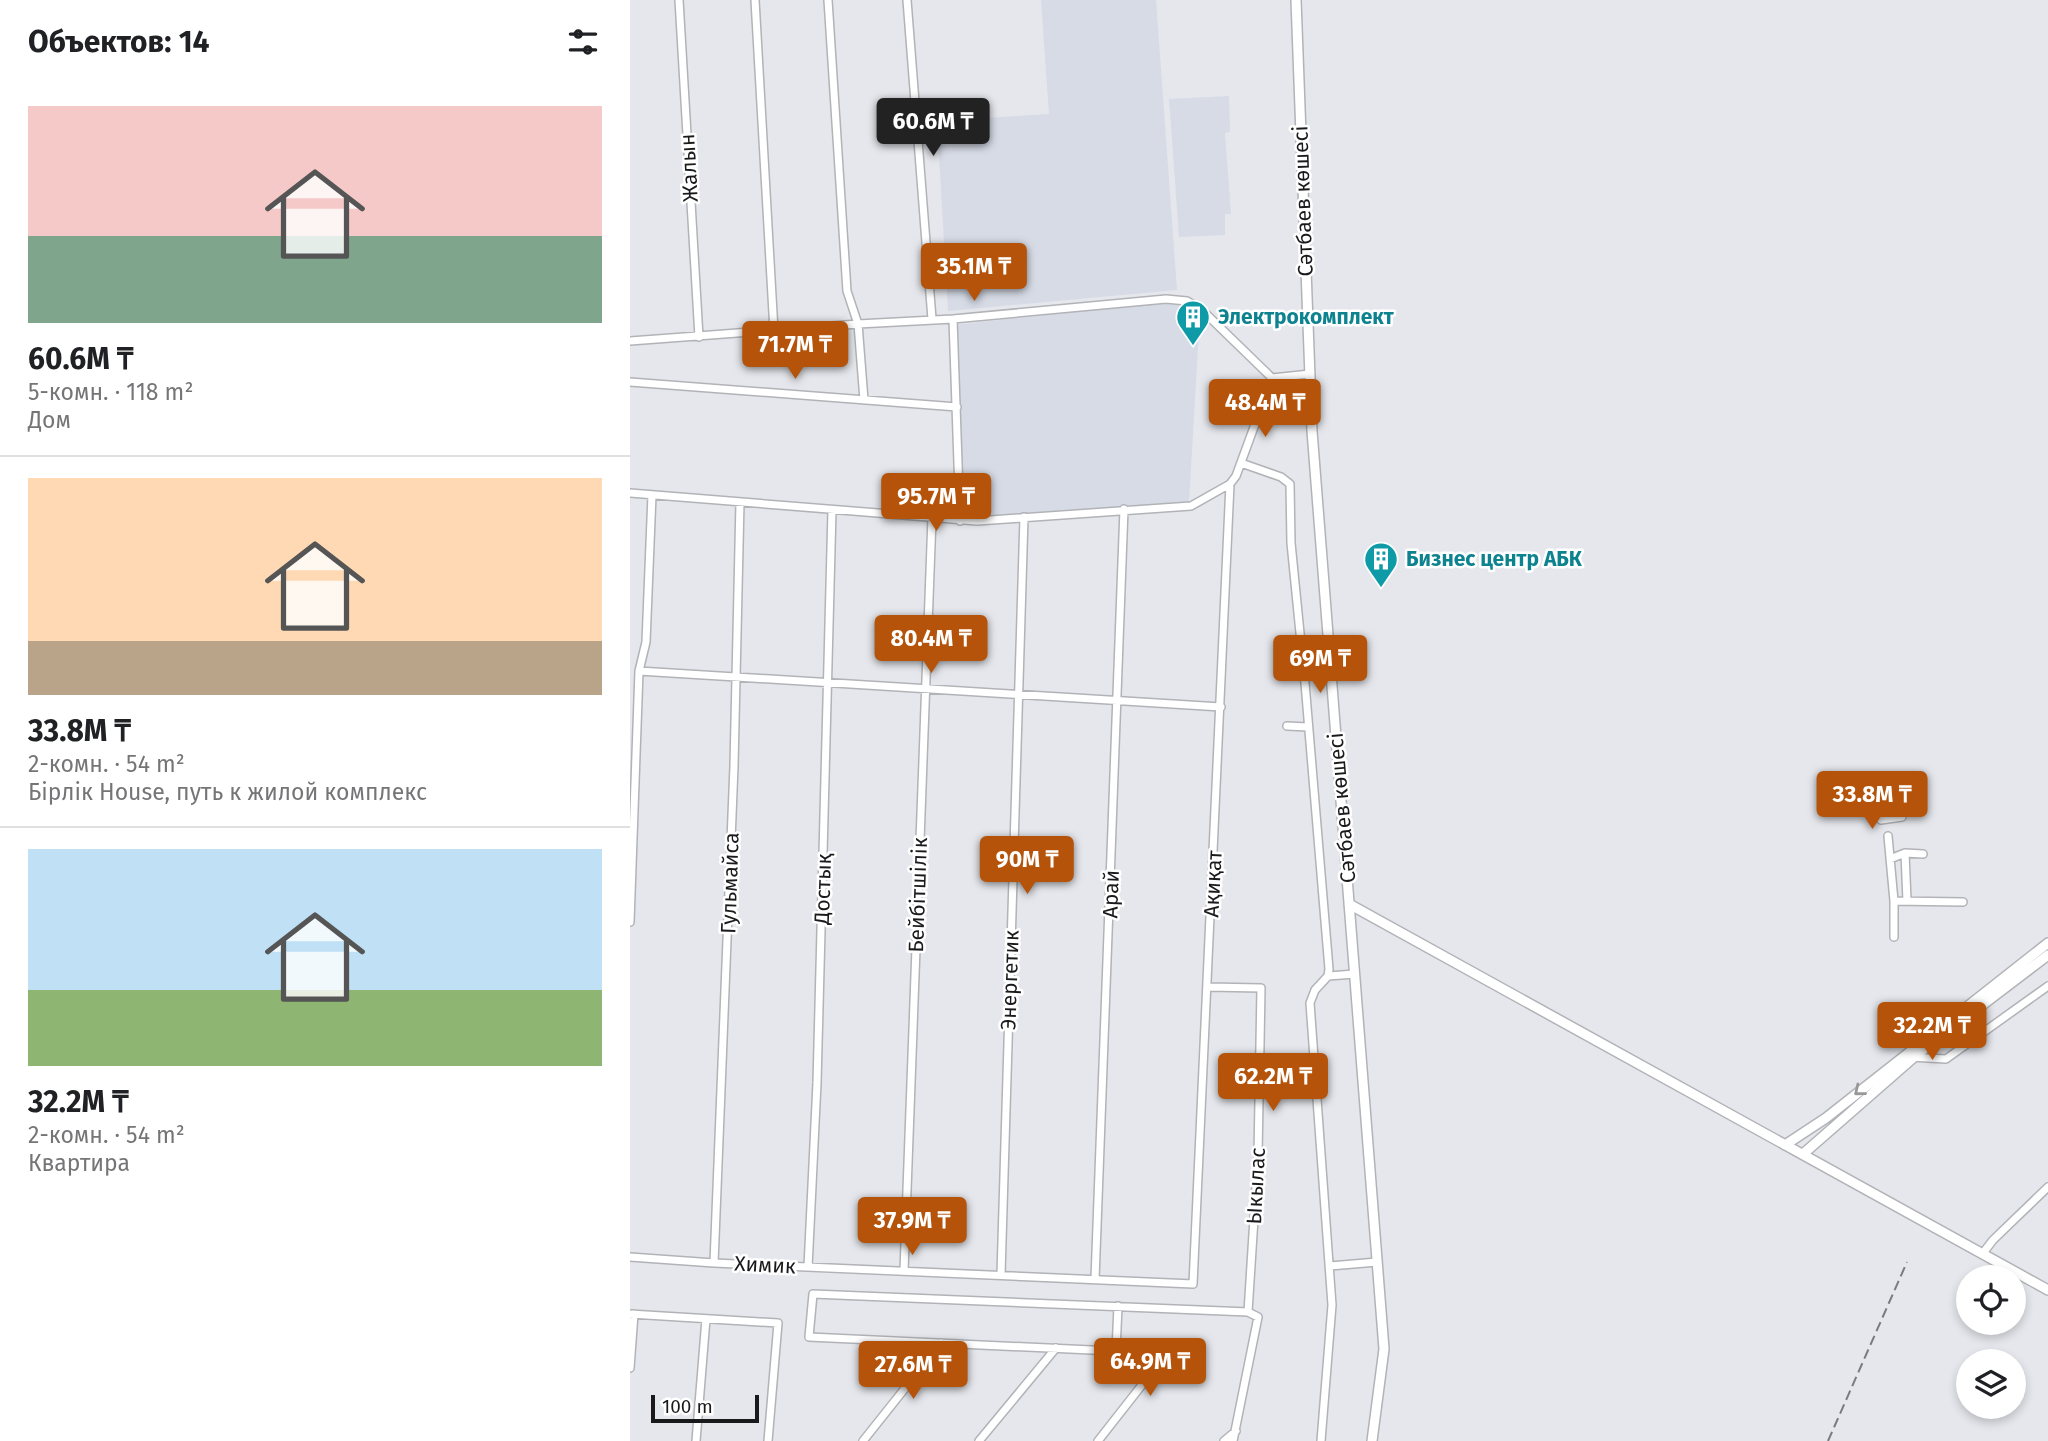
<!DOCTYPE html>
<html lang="ru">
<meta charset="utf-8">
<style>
body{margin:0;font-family:"Fira Sans",sans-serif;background:#f6f6f6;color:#202124;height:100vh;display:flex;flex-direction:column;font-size:26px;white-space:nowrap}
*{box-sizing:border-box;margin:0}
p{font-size:23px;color:#757577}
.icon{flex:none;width:38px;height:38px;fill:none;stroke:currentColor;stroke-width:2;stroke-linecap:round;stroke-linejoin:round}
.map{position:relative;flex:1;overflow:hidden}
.side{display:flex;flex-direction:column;background:#fff;width:630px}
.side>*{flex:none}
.fabs{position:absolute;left:1326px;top:1265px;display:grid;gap:14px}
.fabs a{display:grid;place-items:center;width:70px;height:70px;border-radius:50%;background:#fff;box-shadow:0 4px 10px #0003;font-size:35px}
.scale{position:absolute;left:21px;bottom:18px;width:108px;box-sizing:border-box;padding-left:7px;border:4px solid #1a1a1c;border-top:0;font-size:19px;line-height:24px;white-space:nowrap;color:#1a1a1c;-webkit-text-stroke:5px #fff;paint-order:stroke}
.price{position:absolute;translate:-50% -60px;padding:0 16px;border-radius:7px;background:#b45309;color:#fff;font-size:23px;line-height:46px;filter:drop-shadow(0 2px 4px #0008)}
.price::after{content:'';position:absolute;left:50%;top:42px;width:21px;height:16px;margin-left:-10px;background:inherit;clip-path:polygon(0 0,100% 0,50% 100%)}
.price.current{background:#222;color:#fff}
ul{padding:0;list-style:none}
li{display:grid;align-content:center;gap:14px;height:371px;padding:0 28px}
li+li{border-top:2px solid #e0e0e0}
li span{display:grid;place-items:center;height:217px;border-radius:0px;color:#555}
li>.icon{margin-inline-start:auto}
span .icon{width:126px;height:126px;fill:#fffc;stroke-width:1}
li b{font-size:30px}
h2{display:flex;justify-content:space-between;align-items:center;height:84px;padding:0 28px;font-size:30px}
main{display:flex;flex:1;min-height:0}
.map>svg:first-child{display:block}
.built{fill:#d6dbe6}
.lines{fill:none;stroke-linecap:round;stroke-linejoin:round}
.minor-casing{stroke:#b1b3b7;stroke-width:10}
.major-casing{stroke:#b1b3b7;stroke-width:12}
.minor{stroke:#fff;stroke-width:7}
.major{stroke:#fff;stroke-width:9}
.rail{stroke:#7a7b7e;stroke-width:2;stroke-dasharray:10 5;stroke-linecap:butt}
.oneway{stroke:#989899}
.labels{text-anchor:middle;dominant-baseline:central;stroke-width:5;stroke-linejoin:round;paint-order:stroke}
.street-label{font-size:21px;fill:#1a1a1c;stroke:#fff}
.culture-label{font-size:21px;font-weight:bold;fill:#0d838f;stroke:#fff;text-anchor:start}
</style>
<main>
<section class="side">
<h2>Объектов: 14<svg class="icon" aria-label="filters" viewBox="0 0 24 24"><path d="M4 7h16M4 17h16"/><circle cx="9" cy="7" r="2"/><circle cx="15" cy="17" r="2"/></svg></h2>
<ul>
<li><span style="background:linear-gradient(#f6c9c9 60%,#7fa58c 0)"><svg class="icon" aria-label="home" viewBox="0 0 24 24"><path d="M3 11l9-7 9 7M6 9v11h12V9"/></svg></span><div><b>60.6M ₸</b><p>5-комн. · 118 m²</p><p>Дом</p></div></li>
<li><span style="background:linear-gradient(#ffd9b3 75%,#b9a48a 0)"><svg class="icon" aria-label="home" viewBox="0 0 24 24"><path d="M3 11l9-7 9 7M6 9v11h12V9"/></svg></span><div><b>33.8M ₸</b><p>2-комн. · 54 m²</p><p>Бірлік House, путь к жилой комплекс</p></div></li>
<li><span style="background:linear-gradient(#bfe0f5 65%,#8fb573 0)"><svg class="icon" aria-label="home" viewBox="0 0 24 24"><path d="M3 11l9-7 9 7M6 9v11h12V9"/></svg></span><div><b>32.2M ₸</b><p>2-комн. · 54 m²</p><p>Квартира</p></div></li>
</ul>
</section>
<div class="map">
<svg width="1418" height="1441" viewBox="0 0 1418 1441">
<rect width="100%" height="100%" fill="#e5e7ec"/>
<path class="built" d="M411,0H526L547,290L318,311L307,121L419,114Z
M599,96L600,132L595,133L601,214H595V235L549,237L539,99Z
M537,302L556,306L570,314L559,502L331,518L324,325Z"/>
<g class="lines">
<g class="minor-casing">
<path id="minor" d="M49,0L69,337
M125,0L144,331
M198,0L217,291L228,324L234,400
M277,0L302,319
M323,319L330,521
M0,341L228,324L323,319L536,299L557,301L572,310L642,378
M642,378L680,374
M0,382L327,407
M611,463L651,477L660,484L661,543L675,683L699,969L698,976L685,990L680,1003L702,1305L691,1441
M0,493L347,521L561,506L600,484L606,476L642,378
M9,671L591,707
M657,726L678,727
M1270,793L1272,817L1251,820L1247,797Z
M1258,836L1264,901
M1275,853L1277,901
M1260,859L1275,853L1293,854
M0,922L9,671L16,642L22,495
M1264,937V901L1333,902
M698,976L725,974
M578,987L631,988L628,1156L618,1312
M1280,1057L1316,1059L1418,986
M1353,1253L1363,1240L1418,1187
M0,1257L84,1263L563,1284L600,484
M84,1263L104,766L110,502
M700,1266L747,1262
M178,1267L187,1083L202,510
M274,1271L302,518
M371,1274L394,517
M465,1279L494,509
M0,1314L148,1323L138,1441
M486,1351L488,1306
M0,1368L4,1314
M66,1441L76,1319
M233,1441L311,1343
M349,1441L426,1348
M468,1441L526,1367L530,1361L526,1353L179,1337L183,1294L618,1312L628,1317L603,1441
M594,1441L606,1431"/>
</g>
<g class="major-casing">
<path id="major" d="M666,0L682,431L754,1349L742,1441
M719,904L1418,1290
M1155,1145L1196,1118L1418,943
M1173,1154L1284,1057L1418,955"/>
</g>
<use href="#minor" class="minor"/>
<use href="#major" class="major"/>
<path class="rail" d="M1198,1441L1277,1262"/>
</g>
<defs><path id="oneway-chevron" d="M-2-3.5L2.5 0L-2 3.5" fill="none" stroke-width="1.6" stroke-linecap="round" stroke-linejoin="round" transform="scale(1.75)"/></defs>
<use class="oneway" href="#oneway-chevron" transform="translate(1229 1091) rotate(141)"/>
<defs>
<g id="building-pin" transform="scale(1.75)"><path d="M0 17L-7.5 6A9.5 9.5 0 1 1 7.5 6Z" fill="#0f9aa8" stroke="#fff"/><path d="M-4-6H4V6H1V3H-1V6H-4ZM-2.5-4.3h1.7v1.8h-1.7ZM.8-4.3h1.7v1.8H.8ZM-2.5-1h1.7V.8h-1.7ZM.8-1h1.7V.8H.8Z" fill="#fff"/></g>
</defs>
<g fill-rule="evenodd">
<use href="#building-pin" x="563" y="317"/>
<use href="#building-pin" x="751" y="559"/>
</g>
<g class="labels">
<g class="street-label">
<text transform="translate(59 168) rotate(-93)">Жалын</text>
<text transform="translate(673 201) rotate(-92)">Сәтбаев көшесі</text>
<text transform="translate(712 808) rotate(-95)">Сәтбаев көшесі</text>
<text transform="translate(100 883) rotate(-88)">Гульмайса</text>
<text transform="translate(583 884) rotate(-87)">Ақиқат</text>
<text transform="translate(193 889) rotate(-88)">Достық</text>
<text transform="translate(481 894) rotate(-88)">Арай</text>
<text transform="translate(288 895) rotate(-88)">Бейбітшілік</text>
<text transform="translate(380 980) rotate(-88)">Энергетик</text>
<text transform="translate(626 1186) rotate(-87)">Ыкылас</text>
<text transform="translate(135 1265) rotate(3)">Химик</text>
</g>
<g class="culture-label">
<text x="588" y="317">Электрокомплект</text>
<text x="776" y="559">Бизнес центр АБК</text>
</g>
</g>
</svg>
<div class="fabs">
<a><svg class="icon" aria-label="locate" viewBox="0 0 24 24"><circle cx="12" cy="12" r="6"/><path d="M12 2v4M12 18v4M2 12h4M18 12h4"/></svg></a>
<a><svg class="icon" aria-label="layers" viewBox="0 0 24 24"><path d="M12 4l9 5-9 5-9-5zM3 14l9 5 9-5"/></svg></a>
</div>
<div class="scale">100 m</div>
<b class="price current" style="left:303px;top:158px">60.6M ₸</b>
<b class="price" style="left:344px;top:303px">35.1M ₸</b>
<b class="price" style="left:165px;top:381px">71.7M ₸</b>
<b class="price" style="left:635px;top:439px">48.4M ₸</b>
<b class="price" style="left:306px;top:533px">95.7M ₸</b>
<b class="price" style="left:301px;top:675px">80.4M ₸</b>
<b class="price" style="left:690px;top:695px">69M ₸</b>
<b class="price" style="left:1242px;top:831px">33.8M ₸</b>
<b class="price" style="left:397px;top:896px">90M ₸</b>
<b class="price" style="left:1302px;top:1062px">32.2M ₸</b>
<b class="price" style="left:643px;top:1113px">62.2M ₸</b>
<b class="price" style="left:282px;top:1257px">37.9M ₸</b>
<b class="price" style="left:520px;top:1398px">64.9M ₸</b>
<b class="price" style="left:283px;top:1401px">27.6M ₸</b>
</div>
</main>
